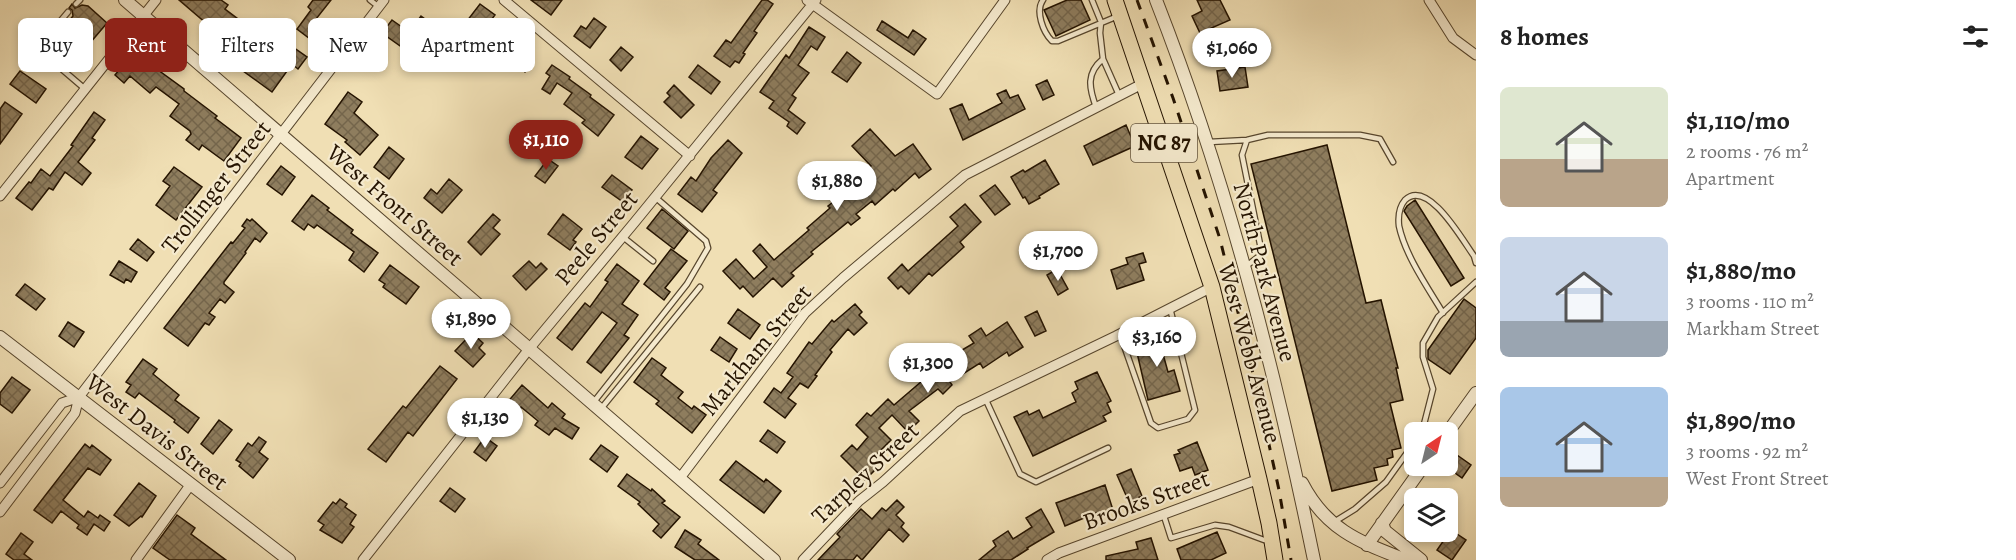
<!DOCTYPE html>
<meta charset="utf-8">
<style>
body{margin:0;font-family:Alegreya,serif;background:#f2f2f2;color:#222;height:100vh;display:flex;flex-direction:column;font-size:22px;white-space:nowrap}
*{box-sizing:border-box;margin:0}
p{font-size:20px;color:#767676}
.icon{flex:none;width:33px;height:33px;fill:none;stroke:currentColor;stroke-width:2;stroke-linecap:round;stroke-linejoin:round}
.map{position:relative;flex:1;overflow:hidden}
.sheet{display:flex;flex-direction:column;background:#fff;width:540px}
.sheet>*{flex:none}
.top-card{position:absolute;left:18px;top:18px;width:570px;height:54px;display:flex;gap:12px}
.needle{width:39px;rotate:35deg}
.tools{position:absolute;left:1404px;top:422px;display:grid;gap:12px}
.tools a{display:grid;place-items:center;width:54px;height:54px;border-radius:9px;background:#fff;box-shadow:0 3px 9px #0003;font-size:30px}
.price{position:absolute;translate:-50% -51px;padding:0 14px;border-radius:21px;background:#fff;color:#222;font-size:20px;line-height:39px;filter:drop-shadow(0 2px 3px #0008)}
.price::after{content:'';position:absolute;left:50%;top:36px;width:18px;height:14px;margin-left:-9px;background:inherit;clip-path:polygon(0 0,100% 0,50% 100%)}
.price.selected{background:#8f2418;color:#fff}
ul{padding:0;list-style:none}
li{display:flex;align-items:center;gap:18px;height:150px;padding:0 24px}
li span{display:grid;place-items:center;flex:none;width:168px;height:120px;border-radius:9px;color:#555}
li>.icon{margin-inline-start:auto}
span .icon{width:72px;height:72px;fill:#fffc;stroke-width:1}
li b{font-size:26px}
h2{display:flex;justify-content:space-between;align-items:center;height:72px;padding:0 24px;font-size:26px}
.pill{padding:0 21px;border-radius:9px;background:#fff;box-shadow:0 3px 9px #0003;font-size:21px;line-height:54px}
.pill.selected{background:#8f2418;color:#fff}
main{display:flex;flex:1;min-height:0}
.map>svg:first-child{display:block}
.building{fill:url(#building-cross-hatch);stroke:#241300;stroke-width:1.5}
.lines{fill:none;stroke-linecap:round;stroke-linejoin:round}
.service-casing{stroke:#57462d;stroke-width:7}
.minor-casing{stroke:#57462d;stroke-width:11}
.tertiary-casing{stroke:#57462d;stroke-width:14}
.trunk-casing{stroke:#241300;stroke-width:17}
.service{stroke:#f5eace;stroke-width:4.5}
.minor{stroke:#f5eace;stroke-width:9}
.tertiary{stroke:#f5eace;stroke-width:12}
.trunk{stroke:#f0dfb4;stroke-width:15}
.rail{stroke:#241300;stroke-width:3;stroke-dasharray:10 10;stroke-linecap:butt}
.labels{text-anchor:middle;dominant-baseline:central;stroke-width:4.5;stroke-linejoin:round;paint-order:stroke}
.shield{fill:#f5eace;stroke:#63543e;stroke-width:1.5}
.shield-label{font-size:22px;font-weight:bold;fill:#241300}
.street-label{font-size:24px;fill:#241300;stroke:#f5eace}
</style>
<main>
<div class="map">
<svg width="1476" height="560" viewBox="0 0 1476 560">
<defs>
<pattern id="building-cross-hatch" width="8" height="8" patternUnits="userSpaceOnUse" patternTransform="scale(1.5)"><rect width="8" height="8" fill="#8e7d5e"/><path d="M0 0l8 8M0 8l8-8" fill="none" stroke="#74654b"/></pattern>
</defs>
<rect width="100%" height="100%" fill="#f0dfb4"/>
<filter id="stains"><feTurbulence type="fractalNoise" baseFrequency=".00333" numOctaves="4"/><feColorMatrix values="0 0 0 0 .2 0 0 0 0 .09 0 0 0 0 .02 0 0 0 .5 -.17"/></filter>
<radialGradient id="worn" r=".72"><stop offset=".6" stop-color="#630" stop-opacity="0"/><stop offset="1" stop-color="#630" stop-opacity=".3"/></radialGradient>
<path class="building" d="M179,0H221L228,5L225,9L262,37L274,21L289,32L283,40L307,57L298,69L292,64L272,92L239,68L247,58L220,37L221,36Z
M313,0H331L312,24L326,34L318,45L297,29L311,10L308,7Z
M531,0H562L551,15Z
M762,0H767L773,4L754,31L757,33L743,53L745,54L739,63L735,61L730,67L714,56L726,40L731,43Z
M1067,0H1081L1090,20L1056,36L1044,10Z
M1197,0H1220L1230,20L1200,33L1192,16L1202,11Z
M72,4L75,8L82,5L88,6L107,23L79,56L59,39L70,26L67,23L73,16L72,10L69,8Z
M480,4L495,15L475,41L460,30Z
M421,16L440,30L430,45L410,31Z
M594,18L606,27L590,48L574,36L581,26L586,29Z
M392,20L413,35L403,48L382,33Z
M882,21L908,38L913,30L926,39L914,55L877,30Z
M809,27L825,37L817,50L811,46L798,65L809,73L792,95L796,98L788,110L805,123L797,134L787,126L789,122L769,108L774,101L760,92L786,55L789,58Z
M132,45L146,56L143,59L184,89V91L217,116L215,118L241,138L224,161L202,145L199,150L186,140L191,134L190,131L170,116L179,104L156,87L150,93L130,76L124,83L115,75L120,69L116,65Z
M621,47L633,57L621,71L610,60Z
M518,50L533,60L525,72L510,62Z
M847,52L861,63L847,82L832,72Z
M552,65L570,77L569,79L591,95L590,97L614,115L598,136L582,123L585,120L564,104L572,93L557,83L550,94L542,89L550,76L546,73Z
M698,65L720,82L711,94L689,77Z
M1245,67L1248,87L1220,91L1217,71Z
M20,71L46,89L36,103L10,84Z
M1047,80L1054,95L1043,100L1036,85Z
M674,85L694,105L681,118L664,102L670,96L667,93Z
M1006,90L1010,98L1018,95L1025,109L963,140L950,109L962,104L969,120L1002,103L997,94Z
M348,92L362,102L354,113L378,135L360,155L345,142L347,140L325,124Z
M5,102L22,114L0,144V109Z
M94,112L105,120L92,138L95,140L78,162L91,173L82,185L65,172L53,190L49,188L32,210L16,198L29,182L31,183L41,169L50,176L73,146L71,145Z
M1126,125L1135,146L1093,165L1084,146Z
M870,129L895,156L913,144L931,169L919,178L915,173L895,191L893,189L875,205L872,201L856,214L860,218L851,225L848,222L811,252L813,254L791,273L794,276L782,287L773,278L753,297L743,286L740,289L723,271L736,259L754,279L767,267L753,251L760,244L774,260L809,230L807,228L830,208L828,206L842,195L844,198L872,175L867,169L871,166L852,146Z
M641,136L658,149L642,169L625,157Z
M728,140L742,153L713,190L717,193L702,212L678,194L691,177L696,181L711,158Z
M1327,145L1366,303L1381,300L1398,368H1396L1403,400L1390,403L1401,448L1392,450L1393,457L1387,459L1388,465L1374,468L1377,480L1332,491L1251,164Z
M389,147L404,159L389,179L374,167Z
M548,159L558,166L545,183L535,176Z
M1045,160L1059,184L1039,196L1040,198L1029,204L1025,197L1023,198L1011,177L1023,170L1025,172Z
M281,166L295,177L282,195L267,184Z
M174,167L202,187L176,220L156,205L170,186L163,181Z
M612,175L632,190L623,202L602,187Z
M449,179L462,190L442,213L424,198L431,189L437,194Z
M995,185L1010,204L995,215L980,196Z
M312,195L329,208L327,210L353,230L351,233L378,253L364,272L349,260L354,252L317,225L314,228L308,224L304,230L292,221Z
M1415,200L1464,278L1451,286L1404,211L1407,206Z
M965,204L981,222L960,242L964,247L932,276L929,273L909,294L901,286L898,289L888,278L902,264L908,271L958,226L950,217Z
M662,209L688,231L674,249L647,228Z
M493,214L500,220L493,228L500,234L481,255L468,242Z
M563,214L582,229L573,240L576,242L570,250L548,234Z
M247,219L250,221L252,219L267,233L260,242L255,238L245,252L246,253L224,282V284L234,292L225,303L220,299L209,313L215,317L209,325L205,323L188,346L164,328L231,242L233,243L245,228L242,226Z
M138,239L154,252L147,261L130,249Z
M671,249L687,261L665,288L670,292L664,300L644,284Z
M1143,253L1146,262L1139,264L1144,280L1117,289L1111,270L1128,264L1126,258Z
M119,261L137,272L131,282L126,279L124,283L110,275Z
M529,261L536,268L541,263L547,269L526,290L513,276Z
M617,264L639,281L622,304L638,315L624,335L629,338L601,373L587,362L617,323L602,312L572,350L557,338L585,303L590,307L608,282L605,280Z
M390,265L419,287L406,304L383,287L385,284L379,280Z
M1057,269L1068,289L1058,295L1047,275Z
M25,284L45,299L36,310L16,295Z
M1464,299L1476,308V338L1450,374L1428,359V350Z
M855,304L862,312L859,315L867,323L854,335L848,329L830,350L832,352L815,375L817,376L808,388L800,383L788,398L796,404L785,418L764,402L774,388L781,393L793,377L787,373L809,342L812,344L832,320L834,322Z
M738,309L760,325L750,339L728,323Z
M1037,311L1046,331L1035,336L1025,317Z
M68,322L84,332L74,347L59,336Z
M1007,322L1023,347L1009,356L1007,352L983,368L980,363L950,382L952,385L943,394L938,389L909,411L919,421L908,432L892,415L879,428L891,440L869,462L876,469L865,480L841,456L852,445L857,450L868,437L856,425L867,413L871,416L888,399L894,405L922,381L925,384L949,361L947,359L974,343L969,336L981,328L986,336Z
M472,333L483,343L479,348L485,354L473,367L455,351Z
M1168,336L1172,352L1163,354L1168,372L1174,370L1180,391L1148,400L1135,344Z
M720,337L737,349L729,362L711,350Z
M652,358L666,368L661,375L683,392L678,398L692,409L694,406L706,415L692,433L656,404L659,401L634,382Z
M143,359L157,369L153,374L179,395L175,400L199,418L188,433L174,422L175,420L139,393L135,398L126,392L131,385L126,382Z
M440,366L457,379L413,436L408,432L386,462L368,449L403,406L406,408Z
M1097,372L1111,401L1107,403L1111,412L1103,416L1106,421L1033,456L1014,417L1027,411L1029,415L1039,410L1043,418L1076,402L1072,393L1078,389L1075,382Z
M12,377L30,390L12,413L0,404V393Z
M522,385L548,408L552,403L565,414L562,418L579,428L572,439L555,428L549,435L535,425L538,421L521,407L516,413L506,404Z
M219,420L232,430L213,454L201,444Z
M768,430L785,442L777,453L760,441Z
M259,437L266,442L259,452L268,459L253,478L239,466L241,463L236,460L248,443L252,446Z
M485,437L497,446L486,461L474,452Z
M1197,442L1208,470L1195,475L1192,467L1180,471L1174,455L1180,453L1178,450Z
M85,444L90,448L92,445L111,460L100,475L88,468L63,500L84,517L88,511L98,518L100,515L110,522L104,531L94,524L87,535L77,528L79,525L61,511L52,523L34,510Z
M601,445L618,457L607,472L590,459Z
M1457,455L1471,465L1462,478L1448,468Z
M736,461L764,482L766,479L781,491L764,513L720,480Z
M1131,469L1142,496L1129,502L1117,475Z
M627,474L651,491L652,489L665,501L662,503L680,517L661,538L653,531L659,524L638,504L640,502L618,486Z
M139,483L156,496L142,517L141,516L129,526L114,515Z
M1105,485L1113,510L1097,516L1096,513L1065,526L1056,503Z
M450,488L465,499L455,512L440,501Z
M340,499L347,504L345,507L356,515L350,524L354,527L342,543L320,530L324,525L318,521L333,502L336,504Z
M897,500L904,507L896,515L904,523L901,527L909,535L903,542L889,529L862,560L857,555L853,560H818L840,537L837,534L861,509L872,519L882,508L886,511Z
M1041,509L1054,532L1027,548L1028,549L1011,560H979L996,546L993,541L1008,531L1013,539L1032,527L1026,518Z
M177,515L195,528L191,534L226,560H170L153,548Z
M685,530L701,540L698,544L719,560H695L675,547Z
M1451,530L1466,540L1452,560L1437,550Z
M1217,532L1226,553L1211,560H1181L1177,549Z
M21,533L33,542L24,554L32,560H14L6,554Z
M1151,538L1158,560H1106V556L1138,549L1136,542Z"/>
<g class="lines">
<g class="service-casing">
<path id="service" d="M370,0L379,7
M1043,0C1035,11 1043,32 1052,41H1058L1118,16
M1092,0L1101,22L1100,33L1103,59L1119,95
M76,4L80,0
M68,12L47,37L42,47L43,53L85,89
M1096,107C1089,88 1086,73 1103,59
M1209,142L1247,140L1268,135H1360L1380,139L1393,162
M623,237L653,261
M1245,267L1262,254L1242,155L1247,140
M1443,313C1428,288 1405,255 1399,226C1398,217 1399,207 1405,200C1428,178 1463,241 1474,256L1476,263
M1120,334L1151,423L1158,428L1188,419L1195,410L1170,308
M985,398L1020,474L1036,482L1108,448
M593,403L687,284L708,248L706,241L655,197
M600,410L700,287
M1422,432L1433,389L1423,357V343L1438,317L1476,282
M1163,513L1171,538L1215,525L1229,527L1264,540
M1334,522L1355,509L1386,482L1414,443"/>
</g>
<g class="minor-casing">
<path id="minor" d="M504,0L690,156
M807,0L937,94L1005,0
M1429,0L1453,38L1476,55
M0,196L156,0
M680,478L805,313L843,278L965,175L1144,83
M0,483L62,403L79,397
M0,512L75,413L79,397L384,0
M136,560L191,484
M363,560L529,349L634,223L816,0
M803,560L859,501L883,482L960,411L1116,336L1212,287
M1047,560L1059,553L1259,479"/>
</g>
<g class="tertiary-casing">
<path id="tertiary" d="M125,0L774,560
M1156,0C1227,181 1275,370 1314,560
M0,337L289,560
M1448,432L1476,393
M1302,483C1326,530 1360,542 1406,560
M1382,523L1385,531L1421,560
M1367,545L1424,465"/>
</g>
<g class="trunk-casing">
<path id="trunk" d="M1115,0L1212,287L1259,479L1269,523L1275,560"/>
</g>
<use href="#service" class="service"/>
<use href="#minor" class="minor"/>
<use href="#tertiary" class="tertiary"/>
<use href="#trunk" class="trunk"/>
<path class="rail" d="M1137,0L1173,98L1220,239L1257,390L1279,490L1291,560"/>
</g>
<g class="labels">
<rect class="shield" x="1131" y="124" width="66" height="38" rx="4.5"/>
<g class="shield-label">
<text x="1164" y="143">NC 87</text>
</g>
<g class="street-label">
<text transform="translate(216 187) rotate(-52)">Trollinger Street</text>
<text transform="translate(395 205) rotate(41)">West Front Street</text>
<text transform="translate(596 238) rotate(-50)">Peele Street</text>
<text transform="translate(1265 272) rotate(75)">North Park Avenue</text>
<text transform="translate(756 350) rotate(-51)">Markham Street</text>
<text transform="translate(1250 353) rotate(75)">West Webb Avenue</text>
<text transform="translate(157 432) rotate(38)">West Davis Street</text>
<text transform="translate(865 473) rotate(-43)">Tarpley Street</text>
<text transform="translate(1146 500) rotate(-20)">Brooks Street</text>
</g>
</g>
<rect width="100%" height="100%" filter="url(#stains)"/>
<rect width="100%" height="100%" fill="url(#worn)"/>
</svg>
<div class="tools">
<a><svg class="needle" viewBox="-14 -14 28 28"><path d="M0-13l5 13h-10z" fill="#e53935"/><path d="M0 13l5-13h-10z" fill="#767676"/></svg></a>
<a><svg class="icon" aria-label="layers" viewBox="0 0 24 24"><path d="M12 4l9 5-9 5-9-5zM3 14l9 5 9-5"/></svg></a>
</div>
<b class="price" style="left:1232px;top:79px">$1,060</b>
<b class="price selected" style="left:546px;top:171px">$1,110</b>
<b class="price" style="left:837px;top:212px">$1,880</b>
<b class="price" style="left:1058px;top:282px">$1,700</b>
<b class="price" style="left:471px;top:350px">$1,890</b>
<b class="price" style="left:1157px;top:368px">$3,160</b>
<b class="price" style="left:928px;top:394px">$1,300</b>
<b class="price" style="left:485px;top:449px">$1,130</b>
<div class="top-card">
<a class="pill">Buy</a>
<a class="pill selected">Rent</a>
<a class="pill">Filters</a>
<a class="pill">New</a>
<a class="pill">Apartment</a>
</div>
</div>
<section class="sheet">
<h2>8 homes<svg class="icon" aria-label="filters" viewBox="0 0 24 24"><path d="M4 7h16M4 17h16"/><circle cx="9" cy="7" r="2"/><circle cx="15" cy="17" r="2"/></svg></h2>
<ul>
<li><span style="background:linear-gradient(#dfe7d0 60%,#b9a48a 0)"><svg class="icon" aria-label="home" viewBox="0 0 24 24"><path d="M3 11l9-7 9 7M6 9v11h12V9"/></svg></span><div><b>$1,110/mo</b><p>2 rooms · 76 m²</p><p>Apartment</p></div></li>
<li><span style="background:linear-gradient(#c9d6e8 70%,#9aa5b1 0)"><svg class="icon" aria-label="home" viewBox="0 0 24 24"><path d="M3 11l9-7 9 7M6 9v11h12V9"/></svg></span><div><b>$1,880/mo</b><p>3 rooms · 110 m²</p><p>Markham Street</p></div></li>
<li><span style="background:linear-gradient(#a9c7e8 75%,#b9a48a 0)"><svg class="icon" aria-label="home" viewBox="0 0 24 24"><path d="M3 11l9-7 9 7M6 9v11h12V9"/></svg></span><div><b>$1,890/mo</b><p>3 rooms · 92 m²</p><p>West Front Street</p></div></li>
</ul>
</section>
</main>
